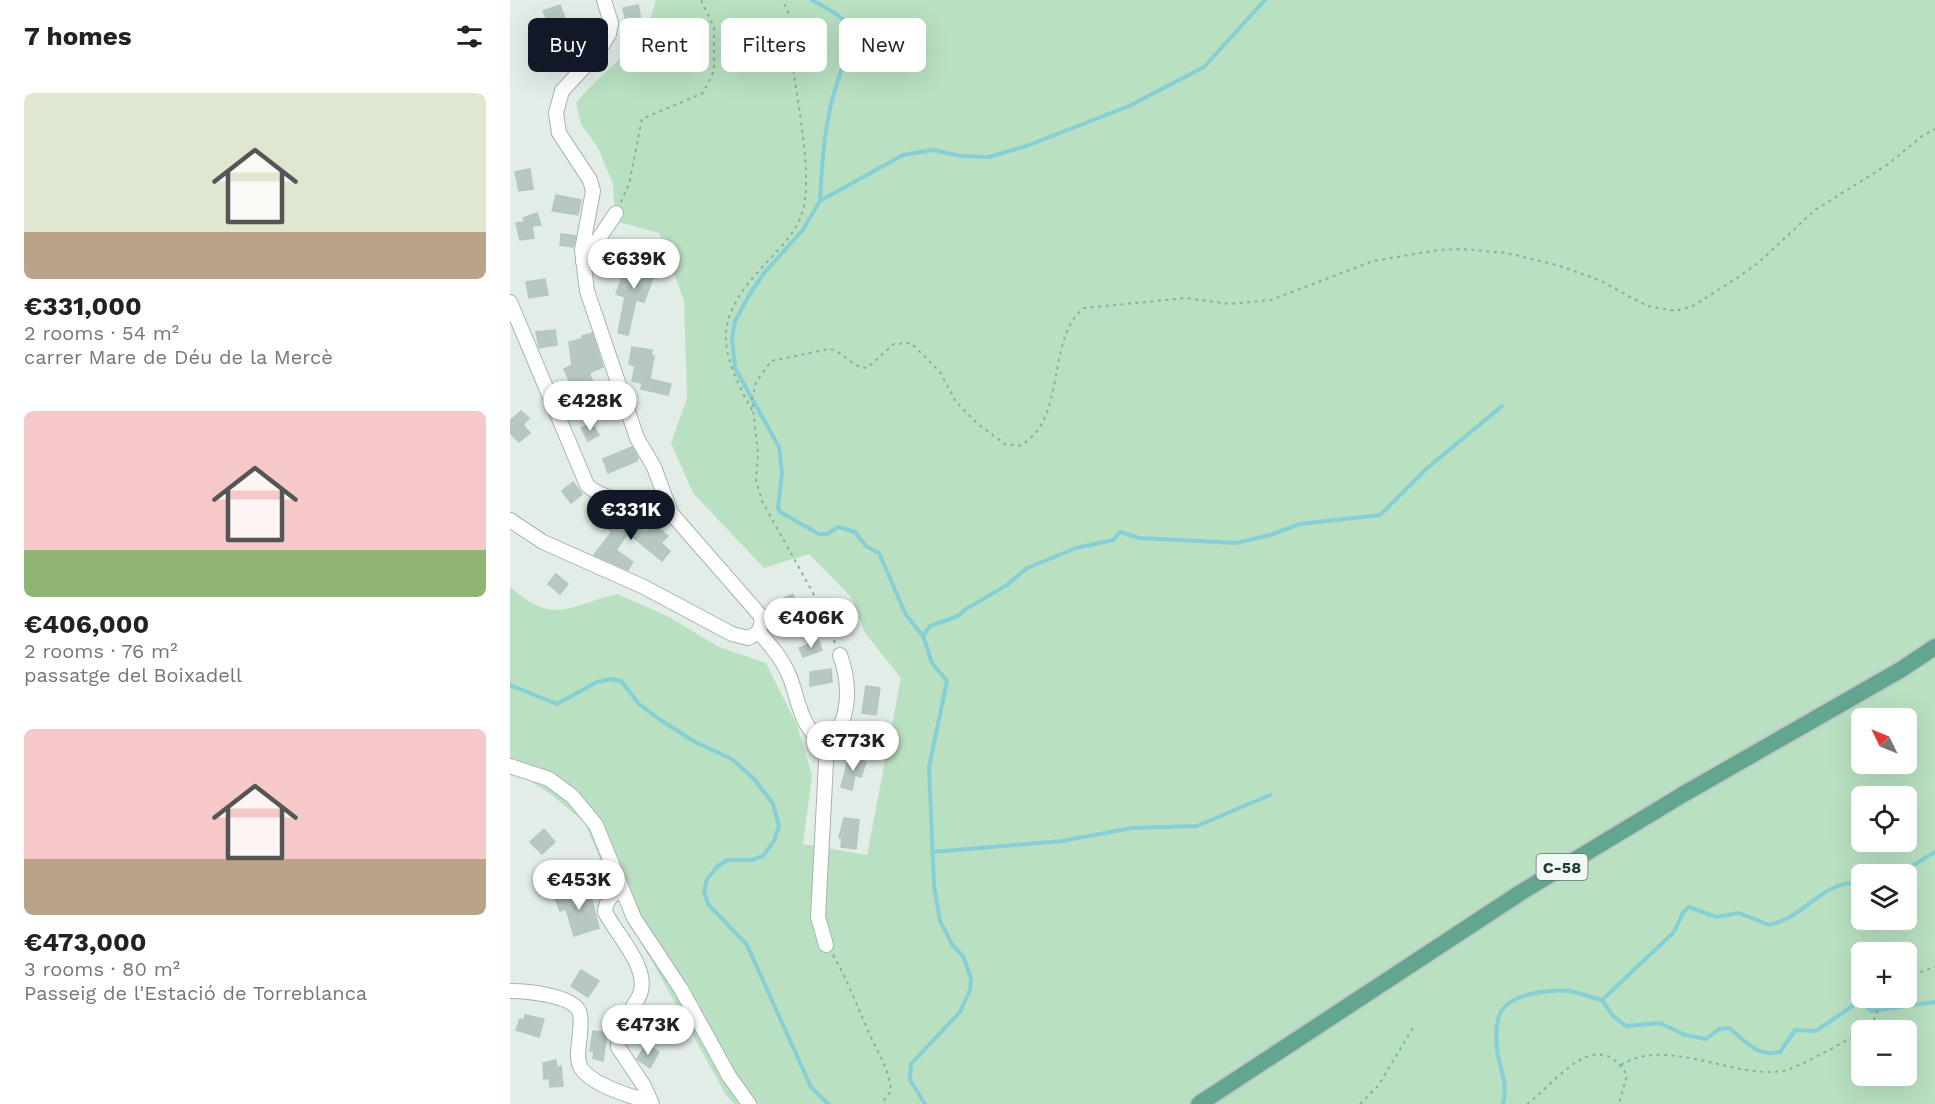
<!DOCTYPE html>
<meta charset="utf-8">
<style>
body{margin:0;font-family:"Work Sans",sans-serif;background:#f6f6f6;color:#222;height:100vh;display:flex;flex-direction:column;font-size:22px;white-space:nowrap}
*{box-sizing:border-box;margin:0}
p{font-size:20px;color:#767676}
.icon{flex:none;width:33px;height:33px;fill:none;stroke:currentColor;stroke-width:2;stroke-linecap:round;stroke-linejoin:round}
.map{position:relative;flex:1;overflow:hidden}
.side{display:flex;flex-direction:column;background:#fff;width:510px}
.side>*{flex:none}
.hud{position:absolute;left:18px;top:18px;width:570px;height:54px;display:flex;gap:12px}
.needle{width:39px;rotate:313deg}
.controls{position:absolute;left:1341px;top:708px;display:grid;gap:12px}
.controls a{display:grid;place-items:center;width:66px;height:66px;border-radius:9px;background:#fff;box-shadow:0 6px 24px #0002;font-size:30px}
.price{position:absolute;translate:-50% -51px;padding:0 14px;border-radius:21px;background:#fff;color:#222;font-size:20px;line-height:39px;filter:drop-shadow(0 2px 3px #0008)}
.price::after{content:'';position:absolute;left:50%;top:36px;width:18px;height:14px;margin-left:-9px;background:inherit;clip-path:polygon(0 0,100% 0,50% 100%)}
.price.current{background:#111827;color:#fff}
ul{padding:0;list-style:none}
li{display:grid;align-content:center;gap:12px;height:318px;padding:0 24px}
li span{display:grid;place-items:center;height:186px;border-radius:9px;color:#555}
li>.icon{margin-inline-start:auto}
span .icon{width:108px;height:108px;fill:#fffc;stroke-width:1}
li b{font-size:26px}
h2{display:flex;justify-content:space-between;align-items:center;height:72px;padding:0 24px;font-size:26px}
.chip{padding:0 21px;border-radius:9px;background:#fff;box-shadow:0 6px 24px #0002;font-size:21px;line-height:54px}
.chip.current{background:#111827;color:#fff}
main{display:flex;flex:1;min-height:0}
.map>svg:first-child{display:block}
.green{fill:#b9e0c1;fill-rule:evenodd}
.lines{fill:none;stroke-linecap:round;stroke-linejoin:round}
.stream{stroke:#86cfd6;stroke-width:4}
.building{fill:#b7c8c0;stroke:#b4c7be;stroke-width:1.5}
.minor-casing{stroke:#a4b5ae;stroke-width:16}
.major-casing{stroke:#c1c9c6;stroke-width:20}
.path{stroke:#80b3a0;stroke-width:2;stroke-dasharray:3 4.5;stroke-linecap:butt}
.minor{stroke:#fff;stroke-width:14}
.major{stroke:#63a690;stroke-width:16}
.labels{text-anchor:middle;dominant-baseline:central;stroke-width:5;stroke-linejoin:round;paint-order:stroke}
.shield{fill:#f3f9f6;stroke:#5f776f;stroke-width:1.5}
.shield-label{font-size:16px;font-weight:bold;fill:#203f35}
</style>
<main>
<section class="side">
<h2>7 homes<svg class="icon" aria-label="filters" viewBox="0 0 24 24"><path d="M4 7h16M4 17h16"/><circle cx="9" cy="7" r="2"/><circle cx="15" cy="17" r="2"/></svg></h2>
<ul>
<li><span style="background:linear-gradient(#dfe7d0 75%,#b9a48a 0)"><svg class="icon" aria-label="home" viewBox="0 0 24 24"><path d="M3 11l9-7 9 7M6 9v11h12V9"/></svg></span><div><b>€331,000</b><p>2 rooms · 54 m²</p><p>carrer Mare de Déu de la Mercè</p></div></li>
<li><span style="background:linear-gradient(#f6c9c9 75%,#8fb573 0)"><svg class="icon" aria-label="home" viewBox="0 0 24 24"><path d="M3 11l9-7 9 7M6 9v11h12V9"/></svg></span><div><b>€406,000</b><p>2 rooms · 76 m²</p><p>passatge del Boixadell</p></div></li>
<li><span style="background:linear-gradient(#f6c9c9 70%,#b9a48a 0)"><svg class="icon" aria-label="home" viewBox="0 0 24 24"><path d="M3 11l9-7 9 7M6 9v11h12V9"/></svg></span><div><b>€473,000</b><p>3 rooms · 80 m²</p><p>Passeig de l'Estació de Torreblanca</p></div></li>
</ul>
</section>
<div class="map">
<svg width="1425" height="1104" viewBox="0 0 1425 1104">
<rect width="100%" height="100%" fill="#e2ede7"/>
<path class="green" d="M146,0H1425V1104H224L216,1095L138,954L96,873L75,823L41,794L18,780L0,773V587C45,626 57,606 107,594L159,617L209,647L256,663L287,725L302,775L293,844L357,855L391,678L355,633L341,597L299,554L254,568L183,493L161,443L177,398L174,300L149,233L105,221L103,184L88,148L71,124L66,103C94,68 136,46 146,0ZM1352,718H1396V764H1352ZM1352,796H1396V842H1352ZM1352,874H1396V920H1352ZM1352,952H1396V998H1352ZM1352,1030H1396V1076H1352Z"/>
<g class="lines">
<path class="stream" d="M302,0C314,8 332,14 339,28C346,44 334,62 329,77C315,116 312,160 310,201
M413,636L420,626L448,616L456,609L497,585L517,568L566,548L603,540L610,532L629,538L726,543L760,535L790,524L870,515L915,470L992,406
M0,685L47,704L87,682L101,679L111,681L129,704L149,719L185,742L222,759L245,780L263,804L269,826L264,841L253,856L242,860H217L208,866L197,879L194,891L198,904L237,945L301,1087L318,1104
M422,852L552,841L622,828L687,826L760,795
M1389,874L1425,852
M1092,1000L1103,1016L1116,1026L1150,1023L1175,1035L1196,1039L1209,1029L1219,1028C1236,1041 1247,1058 1270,1052L1285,1030L1306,1031L1348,1002L1353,1003L1361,1011L1425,1002
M415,1104L400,1080L401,1064L450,1012L460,990L461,978L453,956L443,946L430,921L424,886L419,767L437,681L422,663L413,636L396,615L369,553L356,546L345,532L328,527L317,534H309L270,512L268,508L272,473L269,447L225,368L222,338L225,321L241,292L255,272L292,231L310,201L393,155L423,150L451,156L479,157L519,145L619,106L694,67L755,0
M993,1104C999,1084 989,1069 987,1049C986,1040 986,1026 989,1016C997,993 1040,989 1060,991C1071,993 1081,998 1092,1000L1162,934C1170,925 1169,913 1179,907L1206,917L1229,913L1259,925C1297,917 1310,880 1352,883"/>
</g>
<path class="building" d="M50,5L57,23L41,29L33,11Z
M128,5L132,25L117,27L113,8Z
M20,169L23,189L9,191L5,172Z
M46,195L71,200L68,215L42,211Z
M27,213L31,225L22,226L24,238L10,240L6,223L15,222L13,218Z
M51,234L66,236L63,247L50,245Z
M119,259L147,267L134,302L126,300L118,335L108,333L115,297L106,294Z
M35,279L38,295L19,298L16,282Z
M45,330L47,345L29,348L26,332Z
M82,333L93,367L79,373L84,384L71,389L73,395L62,400L55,385L60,383L54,369L62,365L59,342L72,339V336Z
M122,347L142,350L141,355L144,356L140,379L161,384L158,395L131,389L132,383L122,381L125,366L119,364Z
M103,396L107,407L95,415L88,406Z
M11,411L19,418L13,425L20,433L9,442L0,433V421Z
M82,423L89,435L78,441L71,428Z
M122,447L128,458L127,461L98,473L93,459Z
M63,482L72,494L61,503L52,491Z
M109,512L136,532L144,524L158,536L151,543L160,551L152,561L118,533L106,550L123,562L118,570L84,555L102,532L97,528Z
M46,574L58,584L50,594L38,584Z
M283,594L289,614L277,620L265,602Z
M309,641L312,650L293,657L289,648Z
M321,669L322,682L300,686V672Z
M356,686L370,688L366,715L352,713Z
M339,757L356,762L351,777L345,775L342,790L331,787Z
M334,818L349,820L346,849L331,847L332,838H329Z
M34,829L45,842L32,854L20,842Z
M78,886L89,928L64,936L56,909L50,911L45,898Z
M71,970L89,981L78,997L61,986Z
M15,1015L34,1019L29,1037L6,1030L10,1019L14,1020Z
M83,1031L97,1033L93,1061L83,1058L84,1051H80Z
M136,1044L149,1052L140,1068L127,1059Z
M46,1060L47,1068L51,1066L53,1086L40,1087L39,1078L34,1079L33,1063Z"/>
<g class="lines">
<g class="minor-casing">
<path id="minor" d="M94,0L101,23L99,34L87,53L52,91L46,113L49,133L80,180L83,191L72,250L77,291L127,438L144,467L161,513L250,615L252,621L249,632C261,646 272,659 279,675C289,699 290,732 317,743
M73,262L106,213
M0,302L77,485C97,504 130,501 156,504
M0,520L33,542L134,587L222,634L238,638L249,632
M317,743C342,722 340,682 330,655
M0,766L39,779L62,796L86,825L124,918L171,989L219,1076L239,1104
M111,889C101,896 96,900 95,912C108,937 145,973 127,1000C118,1015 109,1028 108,1047L134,1086L142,1104
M316,945L308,917L317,743
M0,991C16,991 61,995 69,1011C72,1018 70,1027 70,1034C69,1044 66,1057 70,1066C79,1084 121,1097 139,1101"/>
</g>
<g class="major-casing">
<path id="major" d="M689,1104L1010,893L1172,795L1392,669L1425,647"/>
</g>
<path class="path" d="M111,202L119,184L132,119L193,93L204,71V27L191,0
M242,410C207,346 203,319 256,263C269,249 284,235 291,216C305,179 286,99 282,57C281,45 283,33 280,21C279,13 276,7 272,0
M325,643L308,602L252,501L246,480L248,453L242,399L246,382L261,361L319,349C334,351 340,367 357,368L384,344L401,343L430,372L446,402L469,425L495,444L509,446C558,422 535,338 574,308L676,298L720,304L761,300L863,261L928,250L952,249L996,253L1047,265L1089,280L1137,306L1166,311L1183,306L1227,278L1248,263L1305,210L1377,165L1412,136L1425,129
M323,955C338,981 348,1008 360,1035C369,1055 379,1069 381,1091L371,1104
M1396,977L1425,967
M1354,1030L1361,1027L1373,998
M1111,1065C1157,1036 1223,1079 1273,1071C1286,1069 1337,1040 1352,1032
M850,1104L868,1086L904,1026
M1017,1104C1046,1083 1086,1023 1117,1075L1109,1104"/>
<use href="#minor" class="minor"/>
<use href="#major" class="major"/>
</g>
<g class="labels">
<rect class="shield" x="1026.5" y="854" width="51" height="26" rx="4.5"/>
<g class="shield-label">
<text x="1052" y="867">C-58</text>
</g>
</g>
</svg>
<div class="controls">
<a><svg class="needle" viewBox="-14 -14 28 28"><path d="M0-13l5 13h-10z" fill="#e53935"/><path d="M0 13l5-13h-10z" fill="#767676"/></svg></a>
<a><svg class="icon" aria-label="locate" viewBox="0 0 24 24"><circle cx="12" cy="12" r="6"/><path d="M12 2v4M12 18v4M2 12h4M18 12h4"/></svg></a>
<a><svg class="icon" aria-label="layers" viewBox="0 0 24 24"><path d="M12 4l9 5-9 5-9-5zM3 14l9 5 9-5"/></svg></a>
<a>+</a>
<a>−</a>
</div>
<b class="price" style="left:124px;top:290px">€639K</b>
<b class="price" style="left:80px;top:432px">€428K</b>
<b class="price current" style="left:121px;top:541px">€331K</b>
<b class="price" style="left:301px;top:649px">€406K</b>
<b class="price" style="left:343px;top:772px">€773K</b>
<b class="price" style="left:69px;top:911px">€453K</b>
<b class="price" style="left:138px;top:1056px">€473K</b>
<div class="hud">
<a class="chip current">Buy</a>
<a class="chip">Rent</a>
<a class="chip">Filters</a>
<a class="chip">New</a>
</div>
</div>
</main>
